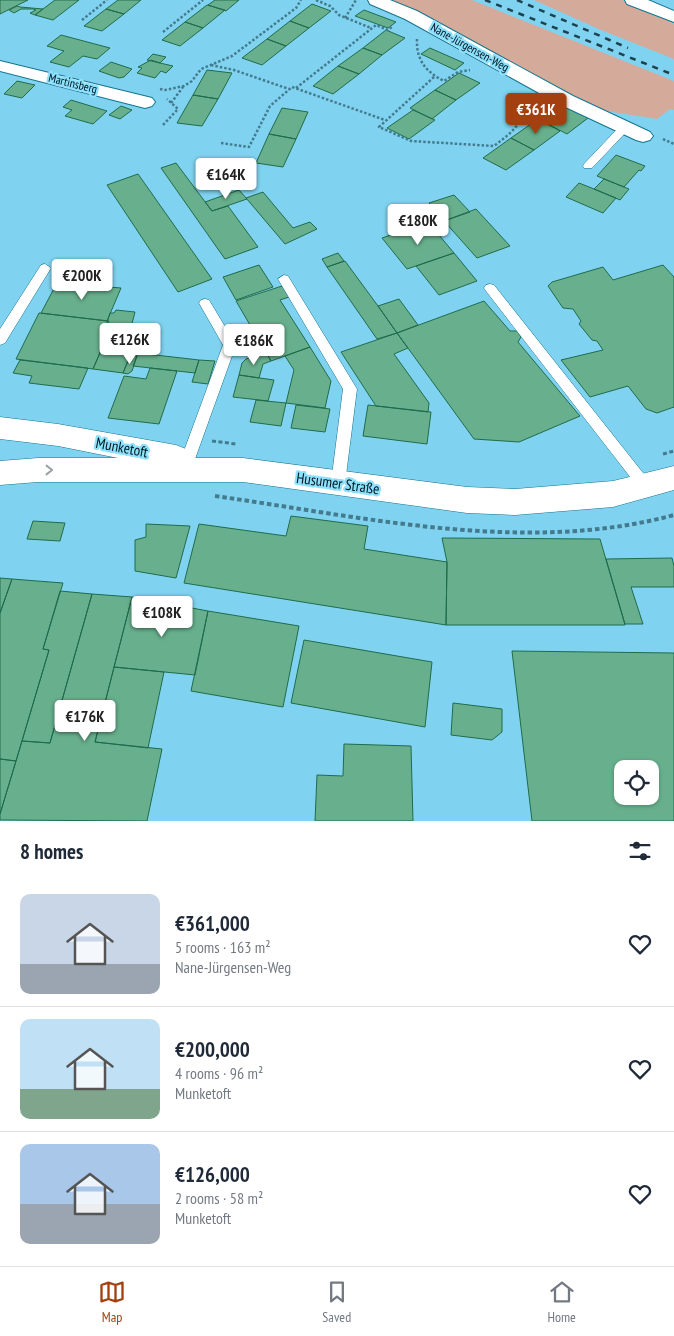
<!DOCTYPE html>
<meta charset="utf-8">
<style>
body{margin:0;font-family:"PT Sans Narrow",sans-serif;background:#f6f6f7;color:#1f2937;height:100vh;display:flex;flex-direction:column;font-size:19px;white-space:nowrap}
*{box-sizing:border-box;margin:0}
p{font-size:16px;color:#747a83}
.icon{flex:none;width:28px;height:28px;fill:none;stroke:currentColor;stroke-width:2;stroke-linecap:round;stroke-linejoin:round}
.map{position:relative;height:821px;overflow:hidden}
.side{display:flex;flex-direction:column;background:#fff;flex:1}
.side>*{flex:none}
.buttons{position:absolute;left:614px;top:760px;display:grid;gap:10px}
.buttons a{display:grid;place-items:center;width:45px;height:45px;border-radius:10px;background:#fff;box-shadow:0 1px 4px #0004;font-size:25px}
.price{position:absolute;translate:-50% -42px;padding:0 11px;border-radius:5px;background:#fff;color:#222;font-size:16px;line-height:32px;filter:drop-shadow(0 1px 2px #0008)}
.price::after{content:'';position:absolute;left:50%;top:30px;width:15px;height:11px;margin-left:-8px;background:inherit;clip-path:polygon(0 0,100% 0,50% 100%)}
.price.active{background:#a4400f;color:#fff}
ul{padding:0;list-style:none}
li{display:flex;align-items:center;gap:15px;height:125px;padding:0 20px}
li+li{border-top:1px solid #e0e1e3}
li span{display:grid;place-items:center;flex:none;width:140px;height:100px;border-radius:10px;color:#555}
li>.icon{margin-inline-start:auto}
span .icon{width:60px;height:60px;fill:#fffc;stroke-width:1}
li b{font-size:21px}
h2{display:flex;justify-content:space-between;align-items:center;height:60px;padding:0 20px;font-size:21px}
.tabs{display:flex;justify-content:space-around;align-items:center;height:70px;border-top:1px solid #e0e1e3;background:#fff;font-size:14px;color:#747a83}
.tabs a{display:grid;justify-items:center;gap:2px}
.tabs .active{color:#a4400f}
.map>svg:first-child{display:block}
.green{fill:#d4aa9a}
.building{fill:#68b08d;stroke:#1f6c4c;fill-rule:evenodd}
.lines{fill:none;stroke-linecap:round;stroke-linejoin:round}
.service-casing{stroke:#14748e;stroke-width:1}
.minor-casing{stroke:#14748e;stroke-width:2}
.secondary-casing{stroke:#14748e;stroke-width:1}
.path-far2{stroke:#447a8d;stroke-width:2.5;stroke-dasharray:2.5 2;stroke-linecap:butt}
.path-far1{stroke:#447a8d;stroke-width:3;stroke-dasharray:4 2.5;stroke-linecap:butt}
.path{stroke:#447a8d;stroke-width:4;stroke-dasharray:4.5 3;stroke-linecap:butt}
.service{fill:#fff;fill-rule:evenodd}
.minor{fill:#fff;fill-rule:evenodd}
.secondary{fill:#fff;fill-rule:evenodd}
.rail{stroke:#1d414e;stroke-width:2.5;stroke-dasharray:6 6;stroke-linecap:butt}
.oneway{stroke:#99a2a5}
.labels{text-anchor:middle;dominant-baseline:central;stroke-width:4.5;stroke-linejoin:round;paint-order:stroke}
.far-street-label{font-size:12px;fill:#00161e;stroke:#8de1fd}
.street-label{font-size:15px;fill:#00161e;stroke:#8de1fd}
</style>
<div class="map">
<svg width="674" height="821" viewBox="0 0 674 821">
<rect width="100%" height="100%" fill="#80d3f0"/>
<path class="green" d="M392,0H472L674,81V110L670,109L657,119L600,110Z
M534,0H622L674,22V59L601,30Z"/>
<path class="building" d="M0,0H28L0,14Z
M55,0H79L53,20L35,15Z
M118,0H141L124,14L106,9Z
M215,0H239L226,11L208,5Z
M312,4L331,11L309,28L290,21Z
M207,5L225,10L203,28L185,22Z
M17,6L20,7L43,9L35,15L30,13L36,10L33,9H21L14,13L9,10Z
M106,9L124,14L102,31L84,26Z
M364,10L396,22L388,28L355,16Z
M290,21L309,28L286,46L267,39Z
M185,22L203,28L180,46L162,40Z
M386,30L405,38L382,55L363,48Z
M61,35L110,48L97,59L83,56L69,67L50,62L64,51L47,46Z
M267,39L286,46L262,65L242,58Z
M363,48L382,55L359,74L338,66Z
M430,48L464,63L455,70L421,54Z
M153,54L166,57L160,63L147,60Z
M151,60L160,63L173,66L166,73L161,71L155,78L137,73L142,68L138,67Z
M111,62L132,69L124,77L119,78L99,71Z
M338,66L359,74L333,94L313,86Z
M207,70L232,73L218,99L193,95Z
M459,73L480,83L456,100L435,90Z
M17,81L35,85L22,98L4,94Z
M435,90L456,100L432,119L410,108Z
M193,95L218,99L202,126L177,123Z
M71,100L107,111L93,124L65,116L72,110L63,107Z
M569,104L592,115L567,134L544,122Z
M121,106L132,110L120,119L109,115Z
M282,108L308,112L296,139L269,134Z
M413,110L435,120L409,139L387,128Z
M538,119L560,131L534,150L511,138Z
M269,134L296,139L283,167L256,163Z
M511,138L534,150L506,170L483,158Z
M616,155L645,166L641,171L639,170L624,187L597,176Z
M176,163L212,211L228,206L258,247L225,259L161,168Z
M138,174L212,279L178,292L107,185Z
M604,179L629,189L620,200L594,189Z
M579,183L594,189L616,198L603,213L566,197Z
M239,190L247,199L212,211L205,202Z
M263,192L293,228L310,222L317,229L285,244L246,198Z
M454,195L470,212L444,221L429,203Z
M476,209L510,246L477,258L444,221Z
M428,222L454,253L407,269L382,238Z
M338,253L344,261L327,267L322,259Z
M454,253L477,281L439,295L416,266Z
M345,261L378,306L397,333L377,339L327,267Z
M259,265L273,287L236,300L223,277Z
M663,265L674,277V407L657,413L646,409L628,386L590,397L561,360L603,350L597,341L592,340L579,324L581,321L573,309L563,308L548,286L552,282L603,267L613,280Z
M61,275L100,279L97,286L58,281Z
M58,281L97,286L121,288L107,321L41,313Z
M282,286L289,297L280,300L310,347L271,361L236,301Z
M399,299L418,325L397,333L378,306Z
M484,301L510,331H517L521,337L518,342L580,416L519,442L474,439L397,333Z
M116,310L135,312L129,335L104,332L110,313H114Z
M39,313L109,321L104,332H109L93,369L16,359Z
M109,332L138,336L123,373L93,369Z
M397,333L408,348L394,354L429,403L428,412L376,406L341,352Z
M310,347L331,381L325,408L286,403L294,370L285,356Z
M266,352L271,361L263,364L259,378L239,375L242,363L246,359Z
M138,353L199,360L195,373L133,366Z
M130,356H137L132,371L128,374L123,373Z
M20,360L88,368L79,389L29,383L32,376L13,373Z
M199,360L215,361L208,384L192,382Z
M150,368L177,371L159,424L108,418L124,376L146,379Z
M239,375L274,380L268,401L233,397Z
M256,400L286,403L281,426L250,422Z
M296,405L330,409L325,432L291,428Z
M368,405L431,412L427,444L363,436Z
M291,516L368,526L364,549L447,562L446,625L184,583L199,524L286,536Z
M33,521L65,523L60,541L27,539Z
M146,524L190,526L176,578L135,571V540L146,537Z
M442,538L600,539L625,625H446L447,562Z
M672,558L674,566V587H631L643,624H625L606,559Z
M0,578L12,579L0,613Z
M12,579L63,583L43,649L49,650L16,761L0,759V613Z
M60,591L92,594L50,743L22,741L49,650L43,649Z
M92,594L132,597L95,742L162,749L147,821L0,820V814L22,741L50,743Z
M132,597L208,611L195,675L114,667Z
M208,611L299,626L283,707L191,691Z
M304,640L432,662L425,727L291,703Z
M512,651L674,653V821H532ZM622,769H650V796H622Z
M114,667L164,672L148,748L95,742Z
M453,703L502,709V732L492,740L451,735Z
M344,744L411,746L413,821H315L317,775L343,776Z
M0,759L16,761L0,814Z"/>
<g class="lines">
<g class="service-casing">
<path id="service" d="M625,124L629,125L630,127L629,129L592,168H584L583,166L584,164L621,125Z
M45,264L51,268L5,343L0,345V329L41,265Z
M284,275L288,276L357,389L345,483L343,487L338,489L333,487L331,483L343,389L278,279Z
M490,284L494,285L651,483L653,487L651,491L646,493L641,491L486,291L484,288L486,285Z
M205,299L209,300L236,345L195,459L193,463L188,465L183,463L181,459L223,345L199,303L201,300Z"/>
</g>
<g class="minor-casing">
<path id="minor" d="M368,0H390L417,11L573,96L650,132L653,136L650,140L643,142L636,140L559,104L405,19L370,4Z
M625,0H648L674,11V22L627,4Z
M0,61L152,98L155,102L152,106L145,108L0,71Z"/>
</g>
<g class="secondary-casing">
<path id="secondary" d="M0,417L58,424L176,445L186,449L190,458H243L467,487L515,489L613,481L674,466V490L613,507L515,515L467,513L243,482H38L0,485V461L38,458H118L58,446L0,439Z"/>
</g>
<path class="path-far2" d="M316,0L330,6L339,15L371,28
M345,18L356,0
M82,20L107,0
M163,32L203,0
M417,39C416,60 426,72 444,81L458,72L470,70
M211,65L234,70L289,89
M434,77L379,127L411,141L494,146C513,131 525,124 523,98
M296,88L376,25L388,30L393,26
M160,89L165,90L184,86L192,81L201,69L232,56L296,8L301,0
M171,103L183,87
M524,117L545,110
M163,125L178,109L167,99
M663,139L674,144
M221,143L249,147L270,106L292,87L385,120"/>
<path class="path-far1" d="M212,441L236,444
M663,454L674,451"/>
<path class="path" d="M215,496C364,517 526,555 674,515"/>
<use href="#service" class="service"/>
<use href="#minor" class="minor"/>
<use href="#secondary" class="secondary"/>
<path class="rail" d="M485,0L674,75
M517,0L628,48"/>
</g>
<defs><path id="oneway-chevron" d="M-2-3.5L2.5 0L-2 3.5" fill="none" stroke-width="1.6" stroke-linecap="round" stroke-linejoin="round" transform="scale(1.25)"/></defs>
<use class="oneway" href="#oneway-chevron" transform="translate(49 470)"/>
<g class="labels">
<g class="far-street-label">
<text transform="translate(470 47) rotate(29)">Nane-Jürgensen-Weg</text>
<text transform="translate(73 83) rotate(14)">Martinsberg</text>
</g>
<g class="street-label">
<text transform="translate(122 447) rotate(11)">Munketoft</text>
<text transform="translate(338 483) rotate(8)">Husumer Straße</text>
</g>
</g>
</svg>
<div class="buttons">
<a><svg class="icon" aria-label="locate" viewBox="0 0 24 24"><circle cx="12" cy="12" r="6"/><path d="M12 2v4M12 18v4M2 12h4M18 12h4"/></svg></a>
</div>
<b class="price active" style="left:536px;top:135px">€361K</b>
<b class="price" style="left:226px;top:200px">€164K</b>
<b class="price" style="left:418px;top:246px">€180K</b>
<b class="price" style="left:82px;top:301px">€200K</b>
<b class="price" style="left:130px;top:365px">€126K</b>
<b class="price" style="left:254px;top:366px">€186K</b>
<b class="price" style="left:162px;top:638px">€108K</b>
<b class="price" style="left:85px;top:742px">€176K</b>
</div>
<section class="side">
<h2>8 homes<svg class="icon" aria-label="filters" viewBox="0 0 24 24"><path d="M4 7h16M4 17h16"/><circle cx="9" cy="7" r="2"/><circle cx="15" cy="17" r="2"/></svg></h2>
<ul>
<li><span style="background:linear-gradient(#c9d6e8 70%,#9aa5b1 0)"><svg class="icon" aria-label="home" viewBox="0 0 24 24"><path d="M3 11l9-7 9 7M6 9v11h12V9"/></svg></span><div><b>€361,000</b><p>5 rooms · 163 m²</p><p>Nane-Jürgensen-Weg</p></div><svg class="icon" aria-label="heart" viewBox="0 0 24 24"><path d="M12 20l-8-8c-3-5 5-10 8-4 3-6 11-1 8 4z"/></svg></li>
<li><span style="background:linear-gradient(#bfe0f5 70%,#7fa58c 0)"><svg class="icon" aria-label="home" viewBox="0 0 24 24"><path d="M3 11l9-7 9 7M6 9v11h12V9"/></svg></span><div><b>€200,000</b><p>4 rooms · 96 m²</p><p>Munketoft</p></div><svg class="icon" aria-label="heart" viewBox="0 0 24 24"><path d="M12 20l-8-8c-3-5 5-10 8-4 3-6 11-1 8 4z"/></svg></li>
<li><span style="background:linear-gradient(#a9c7e8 60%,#9aa5b1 0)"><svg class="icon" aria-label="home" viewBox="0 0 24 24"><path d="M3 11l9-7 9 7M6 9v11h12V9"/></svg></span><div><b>€126,000</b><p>2 rooms · 58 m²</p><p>Munketoft</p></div><svg class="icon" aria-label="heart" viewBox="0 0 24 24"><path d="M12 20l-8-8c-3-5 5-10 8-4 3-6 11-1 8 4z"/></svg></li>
</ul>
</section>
<nav class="tabs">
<a class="active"><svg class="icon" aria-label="map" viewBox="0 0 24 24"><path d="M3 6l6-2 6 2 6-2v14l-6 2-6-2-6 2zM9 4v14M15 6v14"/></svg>Map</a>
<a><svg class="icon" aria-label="saved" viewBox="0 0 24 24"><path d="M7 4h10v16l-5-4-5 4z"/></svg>Saved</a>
<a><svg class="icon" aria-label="home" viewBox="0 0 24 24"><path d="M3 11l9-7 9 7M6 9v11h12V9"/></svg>Home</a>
</nav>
